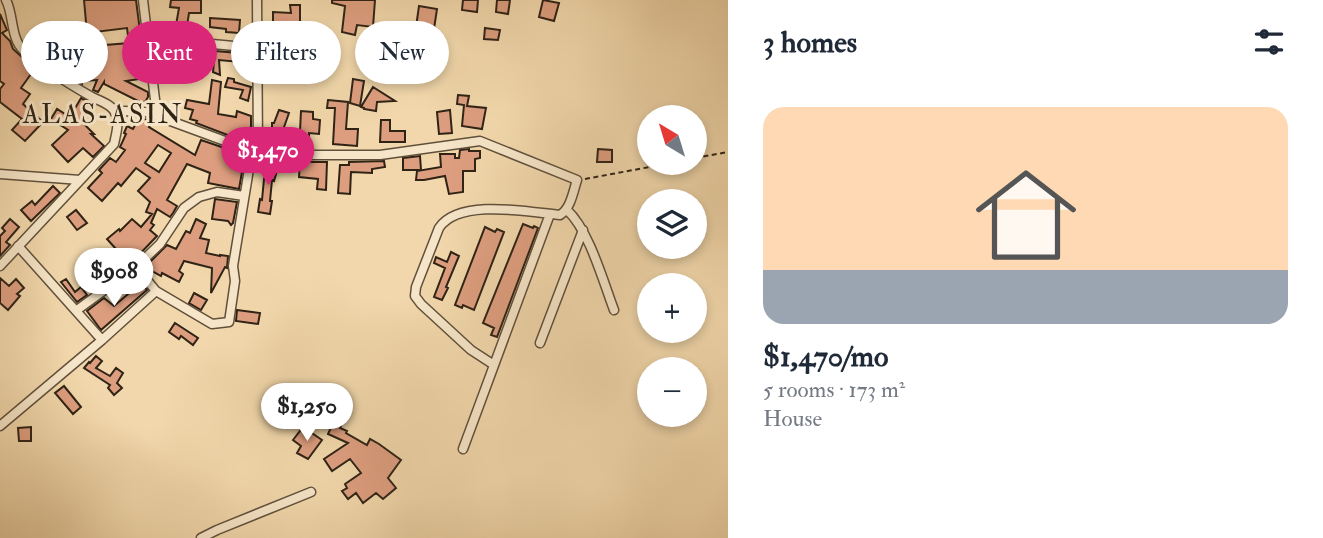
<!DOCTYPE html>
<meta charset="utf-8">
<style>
body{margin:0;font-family:"IM FELL Double Pica",serif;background:#f2f2f3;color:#1f2937;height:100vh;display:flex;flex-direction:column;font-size:26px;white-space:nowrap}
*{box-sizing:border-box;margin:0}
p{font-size:23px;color:#747a83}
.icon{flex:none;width:38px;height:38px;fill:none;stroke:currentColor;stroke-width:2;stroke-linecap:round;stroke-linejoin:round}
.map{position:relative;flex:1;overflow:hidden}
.side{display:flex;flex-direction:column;background:#fff;width:595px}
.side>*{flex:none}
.hud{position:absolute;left:21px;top:21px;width:602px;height:63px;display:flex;gap:14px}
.needle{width:46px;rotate:322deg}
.controls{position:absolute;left:637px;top:105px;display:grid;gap:14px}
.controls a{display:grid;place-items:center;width:70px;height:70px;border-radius:50%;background:#fff;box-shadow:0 4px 10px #0003;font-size:35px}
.price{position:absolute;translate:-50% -60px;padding:0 16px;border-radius:24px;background:#fff;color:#222;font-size:23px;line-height:46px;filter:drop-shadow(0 2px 4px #0008)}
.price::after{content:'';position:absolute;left:50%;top:42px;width:21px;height:16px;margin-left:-10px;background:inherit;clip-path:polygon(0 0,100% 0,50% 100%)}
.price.active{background:#db2777;color:#fff}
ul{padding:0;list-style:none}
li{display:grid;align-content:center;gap:14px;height:371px;padding:0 35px}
li span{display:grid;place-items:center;height:217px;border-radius:21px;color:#555}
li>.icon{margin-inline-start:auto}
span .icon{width:126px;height:126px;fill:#fffc;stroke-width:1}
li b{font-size:30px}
h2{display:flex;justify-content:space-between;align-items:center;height:84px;padding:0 35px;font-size:30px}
.chip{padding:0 24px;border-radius:32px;background:#fff;box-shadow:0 4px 10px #0003;font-size:24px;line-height:63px}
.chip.active{background:#db2777;color:#fff}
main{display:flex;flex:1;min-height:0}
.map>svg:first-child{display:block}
.building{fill:#dd9e7f;stroke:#2f2316;stroke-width:2;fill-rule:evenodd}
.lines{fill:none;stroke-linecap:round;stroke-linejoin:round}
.minor-casing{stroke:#60503b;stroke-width:11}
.path{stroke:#2f2316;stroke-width:2;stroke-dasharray:5 3.5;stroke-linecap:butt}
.minor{stroke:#f6e5c8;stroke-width:8}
.labels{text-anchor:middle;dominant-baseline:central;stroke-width:6;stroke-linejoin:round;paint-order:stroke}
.quarter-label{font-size:26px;letter-spacing:2px;fill:#2f2316;stroke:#f6e5c8}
</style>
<main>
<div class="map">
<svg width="728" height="538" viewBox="0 0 728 538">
<rect width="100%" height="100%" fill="#f1d7ab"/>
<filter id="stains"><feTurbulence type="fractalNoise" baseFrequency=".00286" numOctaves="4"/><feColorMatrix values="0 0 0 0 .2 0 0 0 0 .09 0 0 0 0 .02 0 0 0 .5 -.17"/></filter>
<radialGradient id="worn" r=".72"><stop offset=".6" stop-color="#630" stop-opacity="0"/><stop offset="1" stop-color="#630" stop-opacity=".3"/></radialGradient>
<path class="building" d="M84,0H136L146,78L126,81L148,92V97L145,102L138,101L104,84V82L98,92L93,90L97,80L83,81L82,84L35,52L45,39L61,52L93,48V46L129,43L127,28L87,33Z
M171,0H201V13H189L187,26L176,25L179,8L170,7Z
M332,0H375L373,27L357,25L355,35L342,32L345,6L332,3Z
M463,0H478L477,12L462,10Z
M497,0H510L508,14L496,12Z
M543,0L559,3L554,21L539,17Z
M290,5H300V24H280V38H275V45H265L266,32L264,31V25H273V12L291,13Z
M419,6L437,9L434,29L416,27Z
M0,14L7,30L2,33L10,41L13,49L23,58L31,74L21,88L30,94L23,104L43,122L25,141L12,130L22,119L0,102V89L4,84L0,81Z
M210,18L240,20L239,33L226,32V29L210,27Z
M485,28L500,30L498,40L484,39Z
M215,51L251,54V63L219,60L220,75L213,72Z
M228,78L234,79V82L251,87L248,101L240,98L243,90L225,87Z
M353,79L364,81L360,106L350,103Z
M212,80L221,82L218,114L236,117L237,111L251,116V126L246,142L196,123L197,121L190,119L193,110L185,108L187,100L209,104Z
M373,87L395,101L377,102L376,111L364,109V108L361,107Z
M458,95L469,96L467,106L486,108L482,129L462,126L464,105L457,104Z
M81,98L92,104L82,122L94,134H91L104,146L93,157L83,148L68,162L52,145L68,130L51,119L57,109L70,117Z
M328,100L348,102L346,129H358L357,146L333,144L335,108H327Z
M279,110L289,113L283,130L300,131L301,111L313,112V119L320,120L319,134L309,133V140H300V144L287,143V148L268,145L272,133V123H274Z
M450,110L452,133L439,134L437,112Z
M139,118H143L151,123L149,127L195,155L201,140L245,155L239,189L208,183L210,173L187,164L167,200L177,206L173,213L170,217L157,209L151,223L154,225L150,230L157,236L133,261L122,255L130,263L125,267L112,253L116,249L107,239L119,229L120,231L132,219L141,227L152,214L146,212L150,202L138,191L150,178L136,168L121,186L118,183L102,201L88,188L102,173L99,170L110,158L116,162L125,150L120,147L126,134L124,133L127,126L133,129ZM158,145L171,153L159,172L145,163Z
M381,120H390V131H405V142H380Z
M469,149V151H480V158L475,159V171H463V192L449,194L445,176L424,180H416L417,171L441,167L440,154H455V158H459L460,150Z
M598,149L612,150V162H597Z
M420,156L421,170H403V158Z
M271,159L280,160L274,181L272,180L270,201H272L270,214L258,212L260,199L262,200L264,179Z
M384,161L385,167L372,169V173L351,172L350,194L338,193L340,165H349V162Z
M300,162H327L326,190L317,189L318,179L299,177Z
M53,186L60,193L31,221L21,210L32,201L35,205Z
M215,199L237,202L233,223L231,225L228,221L212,219Z
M76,210L87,223L77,230L67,217Z
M10,219L19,227L6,242L10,245L0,256V236L5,231L2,228Z
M196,219L206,224L200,238L209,240L206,253L220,256V255L228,256L227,268L225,267L211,293L212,268L184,261L179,271L183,274L179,282L162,273L161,276L145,267L167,245L176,249L186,231L190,233Z
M523,224L533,228L534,226L538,228L497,337L491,335L494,328L483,323Z
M485,227L495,232L497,229L504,232L474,310L463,305L462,308L455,305Z
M451,252L459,256L446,287L448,288L442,300L434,297L445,268L434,263L436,257L447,262Z
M0,278L9,286L16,279L24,288L17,294L20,296L8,310L0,303Z
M66,279L75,292L81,287L87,295L77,302L61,282Z
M141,283L147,290L101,330L87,311L104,298L114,306Z
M194,293L207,300L201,310L189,303Z
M237,310L260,313L258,324L236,321Z
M175,323L198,338L193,345L181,336L179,339L169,332Z
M96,356L102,361L96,368L110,376L116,368L123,373L117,383L122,388L114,395L108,388L110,385L84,368L89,362L90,363Z
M64,386L81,407L73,414L55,393Z
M305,392L325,402L322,408L344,419L340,428L347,431L346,433L367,445L370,439L379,444L401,460L388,478L396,488L383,499L376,493L363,503L356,493L348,499L342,491L347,488L345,484L361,473L350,459L332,471L324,459L348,443L328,434L333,423L299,405Z
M31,427V441H19L18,428Z
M303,427L322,440L308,459L297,453L301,446L293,440Z"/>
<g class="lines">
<g class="minor-casing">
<path id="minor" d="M143,0L157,116
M257,0L258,152
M147,38L257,48
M115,113L124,111L146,112L252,151L297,155H380L480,141L577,180C573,192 571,208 560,215C529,212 459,198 439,228L416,287L415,296L421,304L471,350L494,365
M0,174L80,180
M567,210C589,230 603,281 614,310
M18,246L102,340
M0,266L114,144C116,134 120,122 115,112C111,104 100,101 92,97C71,85 42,67 24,51C10,38 14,15 6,0
M136,267L160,244L184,208L199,197L217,192L244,196
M77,310L136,267L156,291L212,324L229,322L235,281L233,266L252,151
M540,343L583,230
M0,426L102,340L156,291
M463,449L550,214
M201,538L217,530L311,492"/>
</g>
<path class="path" d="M695,158L728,152
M585,179L671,163"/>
<use href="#minor" class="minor"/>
</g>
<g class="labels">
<g class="quarter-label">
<text x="103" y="115">ALAS-ASIN</text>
</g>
</g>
<rect width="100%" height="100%" filter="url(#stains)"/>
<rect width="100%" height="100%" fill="url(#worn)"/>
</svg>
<div class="controls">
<a><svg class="needle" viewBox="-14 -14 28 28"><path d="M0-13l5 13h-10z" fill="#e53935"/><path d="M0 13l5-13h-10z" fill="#747a83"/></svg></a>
<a><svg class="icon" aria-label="layers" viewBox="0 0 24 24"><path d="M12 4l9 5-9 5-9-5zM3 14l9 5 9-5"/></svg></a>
<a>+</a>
<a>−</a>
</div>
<b class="price active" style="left:268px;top:187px">$1,470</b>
<b class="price" style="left:114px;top:308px">$908</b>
<b class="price" style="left:307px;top:443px">$1,250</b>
<div class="hud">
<a class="chip">Buy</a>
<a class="chip active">Rent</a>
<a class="chip">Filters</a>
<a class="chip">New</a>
</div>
</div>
<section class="side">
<h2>3 homes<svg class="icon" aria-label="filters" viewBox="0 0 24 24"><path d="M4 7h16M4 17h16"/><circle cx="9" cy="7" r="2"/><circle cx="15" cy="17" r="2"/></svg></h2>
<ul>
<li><span style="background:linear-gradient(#ffd9b3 75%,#9aa5b1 0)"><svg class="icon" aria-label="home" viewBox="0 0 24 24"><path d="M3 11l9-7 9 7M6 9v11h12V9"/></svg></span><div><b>$1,470/mo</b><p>5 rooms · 173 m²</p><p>House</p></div></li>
</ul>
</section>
</main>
